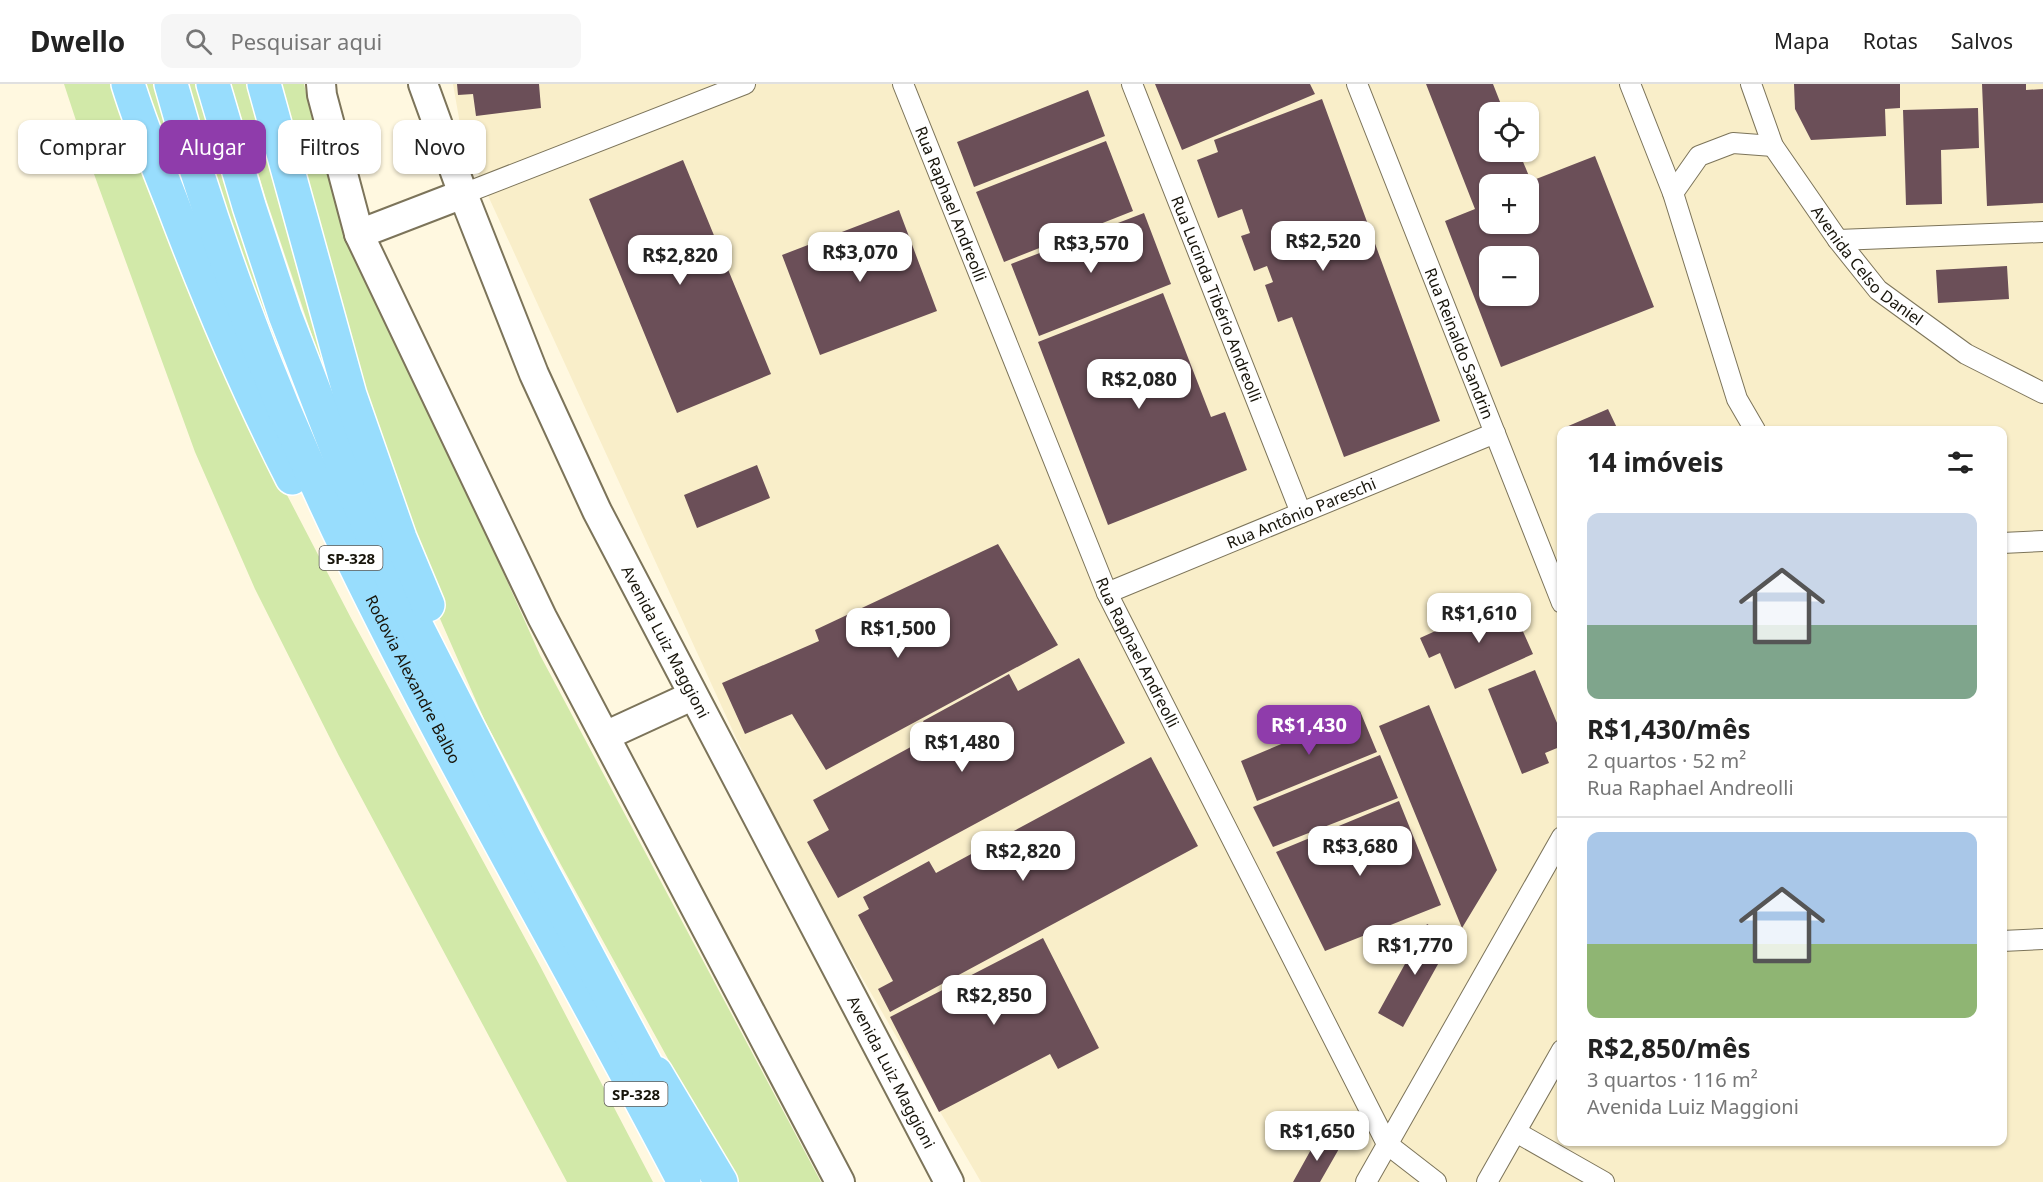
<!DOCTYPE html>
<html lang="pt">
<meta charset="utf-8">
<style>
body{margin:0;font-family:"Noto Sans",sans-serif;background:#f6f6f6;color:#222;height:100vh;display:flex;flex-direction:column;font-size:22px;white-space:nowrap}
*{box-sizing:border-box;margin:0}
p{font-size:20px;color:#767676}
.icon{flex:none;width:33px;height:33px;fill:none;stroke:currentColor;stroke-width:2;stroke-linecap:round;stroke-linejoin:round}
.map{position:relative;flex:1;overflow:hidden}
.panel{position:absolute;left:1557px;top:342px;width:450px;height:720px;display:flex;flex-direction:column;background:#fff;border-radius:12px;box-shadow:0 2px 4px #0004}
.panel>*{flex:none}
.top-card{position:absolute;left:18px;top:36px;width:570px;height:54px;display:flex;gap:12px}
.fabs{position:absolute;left:1479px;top:18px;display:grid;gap:12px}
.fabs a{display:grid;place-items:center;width:60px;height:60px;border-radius:12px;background:#fff;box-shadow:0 2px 4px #0004;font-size:30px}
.price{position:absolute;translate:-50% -51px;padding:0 14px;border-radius:12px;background:#fff;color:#222;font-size:20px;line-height:39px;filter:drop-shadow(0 2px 3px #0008)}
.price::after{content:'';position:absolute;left:50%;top:36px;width:18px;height:14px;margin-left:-9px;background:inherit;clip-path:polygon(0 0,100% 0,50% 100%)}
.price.selected{background:#8f3cab;color:#fff}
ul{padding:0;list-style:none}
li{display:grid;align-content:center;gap:12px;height:318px;padding:0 30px}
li+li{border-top:2px solid #e0e0e0}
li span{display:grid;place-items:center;height:186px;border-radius:12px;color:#555}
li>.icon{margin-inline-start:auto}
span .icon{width:108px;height:108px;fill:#fffc;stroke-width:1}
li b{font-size:26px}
h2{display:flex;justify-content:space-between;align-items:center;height:72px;padding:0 30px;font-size:26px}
.pill{padding:0 21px;border-radius:12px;background:#fff;box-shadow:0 2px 4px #0004;font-size:21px;line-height:54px}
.pill.selected{background:#8f3cab;color:#fff}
header{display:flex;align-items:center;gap:36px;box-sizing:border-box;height:84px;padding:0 30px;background:#fff;border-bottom:2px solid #e0e0e0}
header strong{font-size:28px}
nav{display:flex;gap:33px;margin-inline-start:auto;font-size:21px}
.search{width:420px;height:54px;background:#f6f6f6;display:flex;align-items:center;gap:15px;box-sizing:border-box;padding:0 21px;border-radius:12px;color:#767676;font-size:22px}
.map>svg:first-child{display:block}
.built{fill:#f9eec9;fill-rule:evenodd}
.green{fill:#d2e9a9}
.building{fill:#6b4f58;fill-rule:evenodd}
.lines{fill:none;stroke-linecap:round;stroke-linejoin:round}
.street-casing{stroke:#7c745a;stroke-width:22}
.secondary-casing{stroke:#7c745a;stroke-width:32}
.highway-casing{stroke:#fff;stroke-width:36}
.street{stroke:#fff;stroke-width:20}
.secondary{stroke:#fff;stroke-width:28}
.highway{stroke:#98ddfd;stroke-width:33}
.labels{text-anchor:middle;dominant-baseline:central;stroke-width:6;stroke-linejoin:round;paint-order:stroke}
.shield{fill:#fff;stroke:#5d5a54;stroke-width:1.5}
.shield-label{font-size:15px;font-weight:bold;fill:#17140a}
.street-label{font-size:16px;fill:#17140a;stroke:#fff}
</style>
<header>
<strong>Dwello</strong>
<div class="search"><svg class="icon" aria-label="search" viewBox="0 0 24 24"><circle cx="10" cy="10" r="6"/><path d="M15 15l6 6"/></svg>Pesquisar aqui</div>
<nav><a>Mapa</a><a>Rotas</a><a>Salvos</a></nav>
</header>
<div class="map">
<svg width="2043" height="1098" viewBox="0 0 2043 1098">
<rect width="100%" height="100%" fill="#fff8e0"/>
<path class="built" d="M453,0H2043V1098H981L786,763L463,57ZM1490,28H1528V68H1490ZM1490,100H1528V140H1490ZM1490,172H1528V212H1490ZM1562,346H2002V1058H1562Z"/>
<path class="green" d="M64,0H116L261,361L352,536L539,880L653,1098H567L339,672L255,505L195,368L90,79Z
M138,0H153L176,78L177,90Z
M180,0H201L325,364L312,368Z
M231,0H250L335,303L329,302L267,118Z
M276,0H304L315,47L356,158L540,571L821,1098H736L560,779L484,635L434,521L400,432Z"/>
<path class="building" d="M457,0H539L541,24L476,32L473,10L458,11Z
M1155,0H1310L1315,10L1182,66Z
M1426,0H1493L1504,28H1490V68H1519L1531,97L1595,72L1654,223L1501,283L1445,137L1475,125ZM1490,100H1528V140H1490ZM1490,172H1528V212H1490Z
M1794,0H1900V24L1885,25L1886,52L1811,56L1795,25Z
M1982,0H2026V6L2043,5V119L1987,122Z
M1088,6L1105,52L974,103L957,58Z
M1322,15L1440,337L1344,373L1292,233L1278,238L1265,201L1273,198L1267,182L1254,187L1241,152L1250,149L1242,125L1218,134L1197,76L1218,68L1214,56Z
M1978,24L1979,64L1941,66L1942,120L1906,121L1903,26Z
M1106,57L1133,127L1004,178L976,108Z
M683,76L771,290L677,329L589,115Z
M899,126L937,227L820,271L782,171Z
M1144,129L1171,200L1039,252L1011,180Z
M2007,182L2009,215L1938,219L1936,186Z
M1163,209L1211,333L1225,328L1247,386L1108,441L1038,258Z
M1608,325L1618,346H1568L1566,343Z
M757,381L770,414L697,444L684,411Z
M998,460L1058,561L826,686L792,630L745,650L722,599L819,557L815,546Z
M1508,514L1533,570L1455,605L1440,569L1429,574L1420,554Z
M1079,574L1125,659L838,814L807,758L829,746L813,716L931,652L923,637L1009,590L1018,607Z
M1535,586L1562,651V662L1545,669L1549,679L1522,690L1488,605Z
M1429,621L1497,786L1462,844L1379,642Z
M1360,627L1377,668L1257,717L1241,677Z
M1380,671L1398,714L1273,763L1253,723Z
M1151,673L1198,762L890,928L878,905L893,897L858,831L869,825L863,813L929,777L936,789Z
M1399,717L1441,821L1325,867L1276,768Z
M1427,840L1452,855L1403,943L1378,929Z
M1043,854L1099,964L1058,985L1050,970L939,1028L890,933Z
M1318,1053L1340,1063L1320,1098H1293Z"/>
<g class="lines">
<g class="street-casing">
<g id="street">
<path id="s1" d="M903,0L1107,509L1387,1060L1436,1098"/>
<path id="s2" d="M1132,0L1301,429"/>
<path id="s3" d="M1357,0L1562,519"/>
<path d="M1630,0L1673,109L1737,315L1755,346"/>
<path id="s4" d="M1751,0L1773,62L1838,156L1878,206L1966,270L2043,309"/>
<path d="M1673,109L1699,72L1733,59L1773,62"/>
<path d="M463,110L745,0"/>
<path d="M1838,156L2043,148"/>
<path d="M2002,459L2043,457"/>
<path id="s5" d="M1107,509L1495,349"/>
<path d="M2002,857L2043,855"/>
<path d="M1516,1048L1604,1098"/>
<path d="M1366,1098L1562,753"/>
<path d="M1487,1098L1562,966"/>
</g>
</g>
<g class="secondary-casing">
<g id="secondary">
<path d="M321,0L322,11L359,150L542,533L840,1098"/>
<path id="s6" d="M423,0L463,110L534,290L597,427L949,1098"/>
<path d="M359,150L463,110"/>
<path d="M605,652L692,612"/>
</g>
</g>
<g class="highway-casing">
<g id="highway">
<path d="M128,0C140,39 156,78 171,116C207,211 246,304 292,394"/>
<path id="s7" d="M171,0C216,162 277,322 351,473C454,685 575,889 684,1098"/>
<path d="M213,0L249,122L285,231L349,397L386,482L525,755L663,1012"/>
<path d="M264,0L350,311L400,454L428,521"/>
<path d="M656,989L721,1098"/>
</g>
</g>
<use href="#street" class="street"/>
<use href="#secondary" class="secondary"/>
<use href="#highway" class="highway"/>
</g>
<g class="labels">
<g class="shield">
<rect x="319.5" y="462" width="63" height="24" rx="4.5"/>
<rect x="604.5" y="998" width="63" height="24" rx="4.5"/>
</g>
<g class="shield-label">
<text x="351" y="474">SP-328</text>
<text x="636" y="1010">SP-328</text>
</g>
<g class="street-label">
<text stroke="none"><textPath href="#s1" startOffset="129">Rua Raphael Andreolli</textPath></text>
<text stroke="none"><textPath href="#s4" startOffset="219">Avenida Celso Daniel</textPath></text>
<text stroke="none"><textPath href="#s2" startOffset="231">Rua Lucinda Tibério Andreolli</textPath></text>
<text stroke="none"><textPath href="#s3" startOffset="279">Rua Reinaldo Sandrin</textPath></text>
<text stroke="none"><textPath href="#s5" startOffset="210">Rua Antônio Pareschi</textPath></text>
<text stroke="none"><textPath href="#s6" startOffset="609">Avenida Luiz Maggioni</textPath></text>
<text stroke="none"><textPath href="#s1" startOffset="615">Rua Raphael Andreolli</textPath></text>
<text stroke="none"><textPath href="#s7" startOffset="644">Rodovia Alexandre Balbo</textPath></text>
<text stroke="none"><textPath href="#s6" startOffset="1095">Avenida Luiz Maggioni</textPath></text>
</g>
</g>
</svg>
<div class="fabs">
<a><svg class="icon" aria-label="locate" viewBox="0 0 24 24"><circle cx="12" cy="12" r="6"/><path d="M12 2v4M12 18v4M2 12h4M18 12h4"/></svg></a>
<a>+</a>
<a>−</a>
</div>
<b class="price" style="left:1323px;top:188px">R$2,520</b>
<b class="price" style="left:1091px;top:190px">R$3,570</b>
<b class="price" style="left:860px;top:199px">R$3,070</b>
<b class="price" style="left:680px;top:202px">R$2,820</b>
<b class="price" style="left:1139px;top:326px">R$2,080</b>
<b class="price" style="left:1479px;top:560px">R$1,610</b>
<b class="price" style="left:898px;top:575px">R$1,500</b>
<b class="price selected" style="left:1309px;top:672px">R$1,430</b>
<b class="price" style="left:962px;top:689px">R$1,480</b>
<b class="price" style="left:1360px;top:793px">R$3,680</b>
<b class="price" style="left:1023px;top:798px">R$2,820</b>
<b class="price" style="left:1415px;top:892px">R$1,770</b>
<b class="price" style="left:994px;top:942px">R$2,850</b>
<b class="price" style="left:1317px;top:1078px">R$1,650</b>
<div class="top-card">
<a class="pill">Comprar</a>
<a class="pill selected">Alugar</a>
<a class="pill">Filtros</a>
<a class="pill">Novo</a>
</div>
<section class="panel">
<h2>14 imóveis<svg class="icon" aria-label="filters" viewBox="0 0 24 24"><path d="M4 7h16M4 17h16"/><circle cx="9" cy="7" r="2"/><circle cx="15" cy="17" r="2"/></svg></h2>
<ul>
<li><span style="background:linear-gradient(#c9d6e8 60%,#7fa58c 0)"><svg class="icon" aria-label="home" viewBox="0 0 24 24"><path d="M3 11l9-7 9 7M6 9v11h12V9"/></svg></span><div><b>R$1,430/mês</b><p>2 quartos · 52 m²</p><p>Rua Raphael Andreolli</p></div></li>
<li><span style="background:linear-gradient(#a9c7e8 60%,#8fb573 0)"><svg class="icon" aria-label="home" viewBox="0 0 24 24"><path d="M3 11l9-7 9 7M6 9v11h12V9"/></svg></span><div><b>R$2,850/mês</b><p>3 quartos · 116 m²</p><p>Avenida Luiz Maggioni</p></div></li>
</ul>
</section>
</div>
